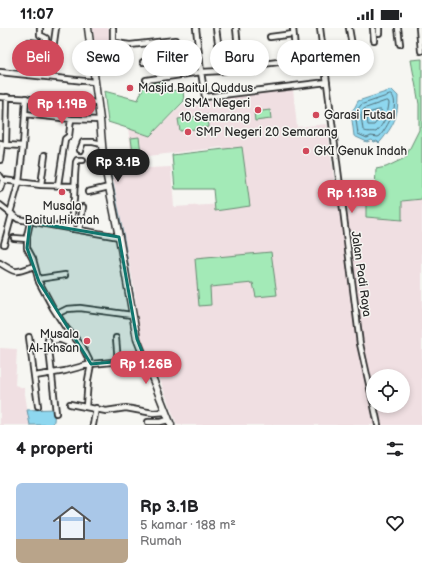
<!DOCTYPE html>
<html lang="id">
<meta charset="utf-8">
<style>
body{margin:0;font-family:"Balsamiq Sans",sans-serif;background:#f2f2f2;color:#202124;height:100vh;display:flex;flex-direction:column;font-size:15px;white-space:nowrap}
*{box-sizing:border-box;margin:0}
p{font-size:13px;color:#757577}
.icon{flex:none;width:22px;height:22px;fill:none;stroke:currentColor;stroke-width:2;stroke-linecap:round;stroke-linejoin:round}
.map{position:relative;height:397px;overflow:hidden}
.sheet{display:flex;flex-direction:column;background:#fff;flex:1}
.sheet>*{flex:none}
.hud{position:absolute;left:12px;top:12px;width:398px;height:36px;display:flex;gap:8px}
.buttons{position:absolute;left:366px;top:341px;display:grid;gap:8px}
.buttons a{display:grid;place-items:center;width:44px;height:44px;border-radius:50%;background:#fff;box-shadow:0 2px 6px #0003;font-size:20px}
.price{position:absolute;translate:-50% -34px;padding:0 9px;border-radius:14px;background:#d1495b;color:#fff;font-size:13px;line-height:26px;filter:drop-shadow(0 1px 2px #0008)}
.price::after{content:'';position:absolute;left:50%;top:24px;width:12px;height:9px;margin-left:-6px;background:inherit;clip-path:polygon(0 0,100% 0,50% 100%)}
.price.active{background:#222;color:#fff}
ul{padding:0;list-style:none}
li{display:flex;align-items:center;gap:12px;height:100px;padding:0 16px}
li+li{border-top:1px solid #e0e0e0}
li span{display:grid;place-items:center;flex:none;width:112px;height:80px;border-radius:6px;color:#555}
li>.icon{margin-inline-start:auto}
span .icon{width:48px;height:48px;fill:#fffc;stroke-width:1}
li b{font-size:17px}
h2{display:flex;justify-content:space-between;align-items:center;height:48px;padding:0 16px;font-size:17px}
.pill{padding:0 14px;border-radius:18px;background:#fff;box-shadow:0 2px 6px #0003;font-size:14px;line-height:36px}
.pill.active{background:#d1495b;color:#fff}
.status{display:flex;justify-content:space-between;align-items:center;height:28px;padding:0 20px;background:#fff;direction:ltr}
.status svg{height:11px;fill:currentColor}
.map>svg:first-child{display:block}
.built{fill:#f0dfe2;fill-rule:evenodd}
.green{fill:#a3eab7;stroke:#678a71}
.water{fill:#8ed7ef;stroke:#6692a1}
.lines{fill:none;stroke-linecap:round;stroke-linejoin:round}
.shore{stroke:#537079;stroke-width:1}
.stream{stroke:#6692a1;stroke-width:1}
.street-casing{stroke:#2b2b2b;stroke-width:8}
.secondary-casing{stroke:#2b2b2b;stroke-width:9}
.street{stroke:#f6f6f2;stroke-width:4.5}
.secondary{stroke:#f6f6f2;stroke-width:6}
.marked{fill:#0f766e;fill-opacity:0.2;stroke:#0f766e;stroke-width:3;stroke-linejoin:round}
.poi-dot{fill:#d1495b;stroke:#f6f6f2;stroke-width:1.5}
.labels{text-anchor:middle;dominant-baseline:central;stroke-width:3;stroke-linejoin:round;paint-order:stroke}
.poi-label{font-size:12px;fill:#2b2b2b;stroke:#f6f6f2;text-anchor:start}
.street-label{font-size:12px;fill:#2b2b2b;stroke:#f6f6f2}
</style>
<div class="status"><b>11:07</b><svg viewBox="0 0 49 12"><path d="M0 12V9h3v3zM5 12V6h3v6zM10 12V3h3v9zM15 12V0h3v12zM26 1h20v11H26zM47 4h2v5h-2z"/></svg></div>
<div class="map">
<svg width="422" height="397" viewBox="0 0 422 397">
<rect width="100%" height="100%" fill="#f6f6f2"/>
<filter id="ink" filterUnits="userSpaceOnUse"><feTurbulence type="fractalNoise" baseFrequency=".025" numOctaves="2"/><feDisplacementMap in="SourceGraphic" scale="8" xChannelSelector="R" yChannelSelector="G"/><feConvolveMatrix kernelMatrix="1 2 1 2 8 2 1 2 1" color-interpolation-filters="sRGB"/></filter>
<g filter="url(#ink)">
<path class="built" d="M93,0H112L111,15L94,14Z
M293,61L297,99L327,96L335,159L363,160L366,164V189L402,192V173L422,171V397H177L160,352L149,331L143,313L140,307L134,260L112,145L128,141L171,139L174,179L224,176L218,123V121L224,120V117V119L132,130L128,100L150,108L183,76L218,73L219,80V71ZM373,348H403V378H373Z
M0,320L17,321L15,357L24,360L30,397H0Z"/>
<path class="green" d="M422,31V171L402,173V192L366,189V164L375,163L376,141L386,139L405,130L419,102V76L411,32Z
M155,53H164L166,63L183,62L184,73L150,108L127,100L108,94L104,63L138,72L144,58Z
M270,82L271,91L255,93L254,84Z
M208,87L209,99L180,103L178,91Z
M139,109L141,125L133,126L131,110Z
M242,119L250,178L215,183L213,161H175L172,127Z
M271,224L277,267L256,269L253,255L210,259L211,277L199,278L195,231Z"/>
<path class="water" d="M392,62L398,68C398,89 394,97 381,113L379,115L377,113L374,114L372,112L367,114L354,108L351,84L355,79L358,73Z
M55,381L54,393L53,395L55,397H30L27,382Z"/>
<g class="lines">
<path class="shore" d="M390,67H392C400,78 387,99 380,108L378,109L371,108L367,110L358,106L355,85L361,77Z
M386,73H388L389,75C388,86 384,96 376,104C372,103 367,105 363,102L361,87L364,81Z
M379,82H381L382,84L378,92L374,97H368L367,89L369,85Z"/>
<path class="stream" d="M91,0L94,19
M105,114C108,137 114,160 119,184C126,220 132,257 137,294
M140,309L146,326
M167,379L174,397"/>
<g class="street-casing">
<path id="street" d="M40,0V7L46,10C47,22 44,36 42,48
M113,0V12L114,15H116L130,17L175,12L181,47
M196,0L201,44L205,69L327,54
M216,0L222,43
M236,0L240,40
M320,0L360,316L373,374
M349,0L353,23
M373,0L374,12
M379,0V5
M398,0L400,16
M419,0L421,23
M270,9L293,6
M29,14L46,16
M46,24L50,23L53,21L56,0
M295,24L322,21
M36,27L45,28
M143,34L178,29
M0,44L94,54
M146,52L201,44L222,43L263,36L294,32L296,31L293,0
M0,69L98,75
M25,86L71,91L100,92
M0,115L6,117L23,118
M6,117L7,69
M80,122L83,114H93L102,116
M0,132L2,116
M0,148L3,152L0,161
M3,152L41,157L75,158
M41,157L45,127
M58,157L65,111L69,108L71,91
M88,164L109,159
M0,177L18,191L23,192L119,209
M10,185L19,154L23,118L26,70
M30,194L27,208V220L33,231L39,254L53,280L66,300L82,318L91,336L88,352L86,379
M70,201L74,171L75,147L76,134L77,132H83
M79,202L83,179
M14,210L27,211
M4,216L7,205L12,186
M0,235C17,246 15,245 34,238
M38,251L65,247
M57,286L67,281L80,280L132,287
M29,309L38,378
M116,310L118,334
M48,312L50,330L56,385
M49,320L59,318L64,320
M35,348L65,343L91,336L145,331
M70,376L106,383L126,380L153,385L166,384
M374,378L378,397
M148,394H160L169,392
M93,397L96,380"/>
</g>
<g class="secondary-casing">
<path id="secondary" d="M88,0L100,92L103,129L119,209L137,311L171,397"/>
</g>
<use href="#street" class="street"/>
<use href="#secondary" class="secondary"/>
</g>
</g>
<path class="marked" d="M30,194L119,209L137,311L145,331L91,336L39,254L27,220Z"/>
<g class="poi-dot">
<circle cx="130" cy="60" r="4"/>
<circle cx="258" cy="82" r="4"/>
<circle cx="316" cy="87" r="4"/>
<circle cx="188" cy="104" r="4"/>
<circle cx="306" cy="123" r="4"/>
<circle cx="62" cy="164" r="4"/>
<circle cx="87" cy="313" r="4"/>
</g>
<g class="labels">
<g class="poi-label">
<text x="138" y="60">Masjid Baitul Quddus</text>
<text x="250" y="75" text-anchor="end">SMA Negeri<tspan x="250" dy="14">10 Semarang</tspan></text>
<text x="324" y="87">Garasi Futsal</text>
<text x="196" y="104">SMP Negeri 20 Semarang</text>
<text x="314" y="123">GKI Genuk Indah</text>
<text x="62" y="178" text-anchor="middle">Musala<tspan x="62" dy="14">Baitul Hikmah</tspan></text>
<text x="79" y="306" text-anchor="end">Musala<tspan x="79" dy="14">Al-Ikhsan</tspan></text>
</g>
<g class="street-label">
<text transform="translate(361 246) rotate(82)">Jalan Padi Raya</text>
</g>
</g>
</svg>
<div class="buttons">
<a><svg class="icon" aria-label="locate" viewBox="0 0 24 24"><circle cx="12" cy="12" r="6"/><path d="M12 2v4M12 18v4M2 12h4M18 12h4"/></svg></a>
</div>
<b class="price" style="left:62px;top:97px">Rp 1.19B</b>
<b class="price active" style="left:118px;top:155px">Rp 3.1B</b>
<b class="price" style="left:352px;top:186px">Rp 1.13B</b>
<b class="price" style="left:146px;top:357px">Rp 1.26B</b>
<div class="hud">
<a class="pill active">Beli</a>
<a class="pill">Sewa</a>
<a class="pill">Filter</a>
<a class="pill">Baru</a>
<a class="pill">Apartemen</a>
</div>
</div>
<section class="sheet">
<h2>4 properti<svg class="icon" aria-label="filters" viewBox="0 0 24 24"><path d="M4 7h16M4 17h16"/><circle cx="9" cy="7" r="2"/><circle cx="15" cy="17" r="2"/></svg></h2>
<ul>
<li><span style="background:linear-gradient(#a9c7e8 70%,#b9a48a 0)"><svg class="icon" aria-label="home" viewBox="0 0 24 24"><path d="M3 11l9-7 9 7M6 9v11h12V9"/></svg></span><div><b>Rp 3.1B</b><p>5 kamar · 188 m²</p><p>Rumah</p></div><svg class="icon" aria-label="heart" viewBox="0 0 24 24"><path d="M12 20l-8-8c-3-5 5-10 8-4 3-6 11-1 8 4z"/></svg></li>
</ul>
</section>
